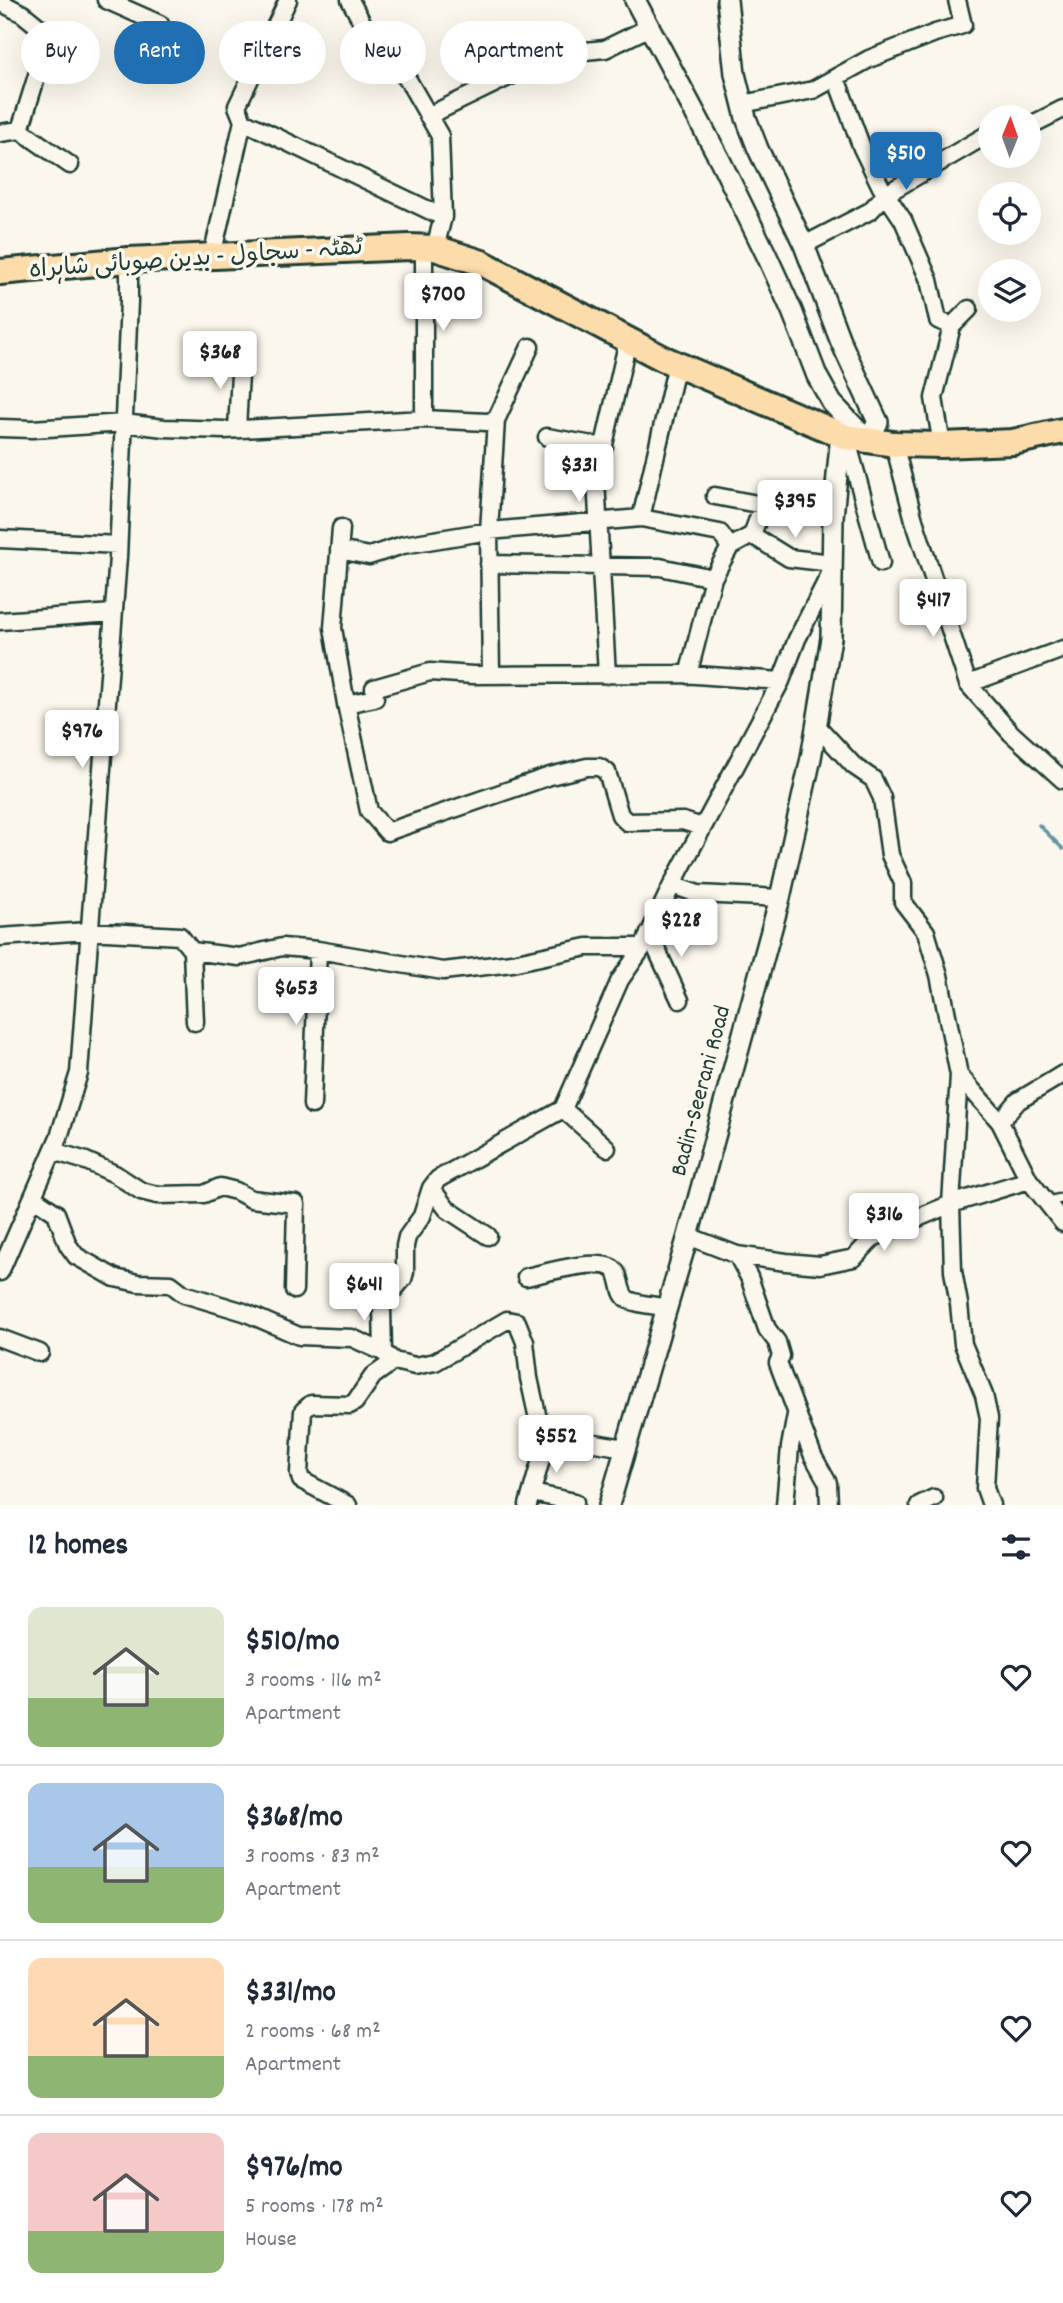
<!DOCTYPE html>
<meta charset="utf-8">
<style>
body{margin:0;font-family:Dekko,"Playpen Sans Arabic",sans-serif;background:#f6f6f7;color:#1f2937;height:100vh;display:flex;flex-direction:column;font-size:26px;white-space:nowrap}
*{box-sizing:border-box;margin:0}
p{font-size:23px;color:#747a83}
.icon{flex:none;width:38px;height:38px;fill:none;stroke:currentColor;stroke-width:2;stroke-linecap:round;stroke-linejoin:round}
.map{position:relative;height:1505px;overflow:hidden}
.details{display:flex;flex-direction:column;background:#fff;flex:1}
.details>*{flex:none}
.guide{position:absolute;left:21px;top:21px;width:700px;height:63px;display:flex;gap:14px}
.needle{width:46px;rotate:1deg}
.tools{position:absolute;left:978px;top:105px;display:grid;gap:14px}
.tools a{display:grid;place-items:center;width:63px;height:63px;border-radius:50%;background:#fff;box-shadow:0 7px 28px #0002;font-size:35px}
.price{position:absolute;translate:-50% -60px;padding:0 16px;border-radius:7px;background:#fff;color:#222;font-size:23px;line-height:46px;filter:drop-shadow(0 2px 4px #0008)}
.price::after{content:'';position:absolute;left:50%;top:42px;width:21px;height:16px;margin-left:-10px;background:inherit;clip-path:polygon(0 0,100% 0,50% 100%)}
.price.current{background:#1f6fb2;color:#fff}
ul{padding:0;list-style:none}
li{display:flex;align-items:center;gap:21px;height:175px;padding:0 28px}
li+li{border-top:2px solid #e0e1e3}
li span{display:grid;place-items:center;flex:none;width:196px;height:140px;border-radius:14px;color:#555}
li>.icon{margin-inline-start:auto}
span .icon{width:84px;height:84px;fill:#fffc;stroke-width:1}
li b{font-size:30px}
h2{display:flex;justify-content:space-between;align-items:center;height:84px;padding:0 28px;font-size:30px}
.pill{padding:0 24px;border-radius:32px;background:#fff;box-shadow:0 7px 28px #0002;font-size:24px;line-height:63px}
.pill.current{background:#1f6fb2;color:#fff}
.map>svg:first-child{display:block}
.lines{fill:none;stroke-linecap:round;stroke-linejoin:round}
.stream{stroke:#6296a5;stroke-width:3.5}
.service-casing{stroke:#1f3d34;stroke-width:13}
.minor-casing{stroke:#1f3d34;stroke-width:21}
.tertiary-casing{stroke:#1f3d34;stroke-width:24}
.primary-casing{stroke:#1f3d34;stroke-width:30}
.service{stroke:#fbf7ec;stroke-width:8}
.minor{stroke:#fbf7ec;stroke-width:16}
.tertiary{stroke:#fbf7ec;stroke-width:19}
.primary{stroke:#fddcac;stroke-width:24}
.labels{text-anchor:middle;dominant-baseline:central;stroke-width:7;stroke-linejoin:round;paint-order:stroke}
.street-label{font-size:24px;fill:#1f3d34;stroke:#fbf7ec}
</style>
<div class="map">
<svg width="1063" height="1505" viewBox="0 0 1063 1505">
<rect width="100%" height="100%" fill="#fbf7ec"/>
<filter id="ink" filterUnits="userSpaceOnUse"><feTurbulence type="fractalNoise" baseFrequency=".0143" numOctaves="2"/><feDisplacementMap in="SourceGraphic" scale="14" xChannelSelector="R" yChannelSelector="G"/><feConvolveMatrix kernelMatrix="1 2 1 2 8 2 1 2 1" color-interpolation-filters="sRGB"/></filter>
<g filter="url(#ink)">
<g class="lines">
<path class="stream" d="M1039,825L1063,849"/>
<g class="service-casing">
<path id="service" d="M1046,1202L1063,1198"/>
</g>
<g class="minor-casing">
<path id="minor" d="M106,0L160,24
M288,0L237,106L243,121L443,217
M350,0L370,37L408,80L440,136L443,217L435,248
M0,2L23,14L44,31L47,43L20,130
M836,78L862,148L881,187L903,220L929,280L938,320L952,326
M742,104L813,90L869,59L935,33L963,25L957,0
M428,116L556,54L605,49L650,27
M1029,126L1063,109
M0,133L20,130L70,165
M804,245L870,211L886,194L990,133
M424,248V419
M212,256L243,121
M0,428L32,429L124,423L164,428L224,430L424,419L487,422L496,420
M237,429L241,355
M547,437L604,447
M846,437L881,563
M894,444L914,520L968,684L1011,733L1063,780
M942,445L934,398L952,326L969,309
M715,496L768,506L834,501
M641,518L677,364
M341,528L333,628L346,704
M752,535L789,558L832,563
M0,539L118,545
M339,550L369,556L403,545L489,531L641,518L720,533L730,547
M489,564L660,567L713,578
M0,621L113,613
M491,675L489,531L496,420L530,347
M607,675L596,480L628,340
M688,675L713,578L730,547L752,535L763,505
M968,684L1063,649
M816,725L854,766L873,779L882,798L890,855L903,883V902L926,932L939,975L959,1075L951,1204L953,1271L959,1304L963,1344L984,1395L989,1418L985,1488L991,1505
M702,827L683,821L627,822L620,815L607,772L599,767H587L550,776L387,832L369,811L346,704L375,698L374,688L430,672L473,675L682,674L781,681
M672,885L698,894L780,898
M649,933L680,1000
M0,937L88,931L180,936L192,951L239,957L282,947L318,950L443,971L512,963L587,947H643
M192,951L195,1022
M959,1075L1000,1122L1029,1180L1063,1223
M312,1105L318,950
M563,1109L607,1148
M1000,1122L1018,1101L1063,1074
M53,1151L86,1161L115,1174L141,1191L157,1195L204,1194L220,1187L236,1191L251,1199L296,1204L294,1290
M431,1188L447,1209L488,1236
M34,1198L56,1213L68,1245L76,1256L115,1278L138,1283L171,1284L184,1294L244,1312L299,1336L352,1338L383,1352L394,1361L415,1366L435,1362L507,1320L517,1322L525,1342L529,1378L540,1428L548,1435L625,1448
M688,1236L737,1255L749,1277L767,1329L777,1342L781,1356L778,1363L813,1456L828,1483L829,1505
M737,1255L786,1262L820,1265L854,1258L873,1238L908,1222L951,1204L1029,1180
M0,1272L59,1137L79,1073L118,557L129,301V260
M526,1277C545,1273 595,1258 612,1268C623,1275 617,1294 629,1300C640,1305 655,1305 667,1308
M0,1338L40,1353
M383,1352L382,1309L385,1300L403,1279L405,1272V1246L407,1237L422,1216L431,1188L438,1179L563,1109L620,980L643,947L672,885L781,681L797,639L830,574
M532,1493L575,1502
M348,1505L301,1480L299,1473L303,1411L311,1404L350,1405L355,1402L373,1376L394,1361
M528,1505L548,1435
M785,1505L790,1447L796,1415
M919,1505L934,1498"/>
</g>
<g class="tertiary-casing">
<path id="tertiary" d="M635,0L720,160L766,254L792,311L817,376L832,403L868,441L878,422L840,340L804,245L758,149L746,118L735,74L727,0
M609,1505L688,1236L756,986L780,898L811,758L831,638L833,517L841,434"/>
</g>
<g class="primary-casing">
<path id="primary" d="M0,272L129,260L409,247L435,248L482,263L662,358L846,437L894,444L942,445L1013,442L1063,431"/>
</g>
<use href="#service" class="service"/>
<use href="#minor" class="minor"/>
<use href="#tertiary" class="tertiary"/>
<use href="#primary" class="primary"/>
</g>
</g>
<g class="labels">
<g class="street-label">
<text transform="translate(196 260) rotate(-4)">ٹھٹہ - سجاول - بدین صوبائی شاہراہ</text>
<text transform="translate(702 1091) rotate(-75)">Badin-Seerani Road</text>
</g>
</g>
</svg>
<div class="tools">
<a><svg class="needle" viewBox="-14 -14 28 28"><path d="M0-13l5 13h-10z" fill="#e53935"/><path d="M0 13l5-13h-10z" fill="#747a83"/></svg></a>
<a><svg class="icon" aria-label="locate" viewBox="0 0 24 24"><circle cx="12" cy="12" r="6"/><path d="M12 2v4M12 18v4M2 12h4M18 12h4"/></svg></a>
<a><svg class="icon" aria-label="layers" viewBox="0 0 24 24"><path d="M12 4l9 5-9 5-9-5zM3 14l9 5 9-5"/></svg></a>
</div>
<b class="price current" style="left:906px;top:192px">$510</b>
<b class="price" style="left:443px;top:333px">$700</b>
<b class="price" style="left:220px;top:391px">$368</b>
<b class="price" style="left:579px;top:504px">$331</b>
<b class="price" style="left:795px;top:540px">$395</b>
<b class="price" style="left:933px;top:639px">$417</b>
<b class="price" style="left:82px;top:770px">$976</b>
<b class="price" style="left:681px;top:959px">$228</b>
<b class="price" style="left:296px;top:1027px">$653</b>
<b class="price" style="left:884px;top:1253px">$316</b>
<b class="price" style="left:364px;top:1323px">$641</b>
<b class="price" style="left:556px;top:1475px">$552</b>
<div class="guide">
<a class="pill">Buy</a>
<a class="pill current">Rent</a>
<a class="pill">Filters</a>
<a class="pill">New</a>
<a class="pill">Apartment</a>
</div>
</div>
<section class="details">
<h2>12 homes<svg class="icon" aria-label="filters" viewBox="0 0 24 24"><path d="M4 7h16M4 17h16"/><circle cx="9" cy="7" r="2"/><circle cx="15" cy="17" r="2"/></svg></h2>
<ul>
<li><span style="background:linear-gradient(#dfe7d0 65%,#8fb573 0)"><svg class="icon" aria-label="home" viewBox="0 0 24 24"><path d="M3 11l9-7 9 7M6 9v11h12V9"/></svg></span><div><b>$510/mo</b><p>3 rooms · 116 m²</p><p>Apartment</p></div><svg class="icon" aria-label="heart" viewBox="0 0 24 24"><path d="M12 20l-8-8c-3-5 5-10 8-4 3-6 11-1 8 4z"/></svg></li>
<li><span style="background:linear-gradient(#a9c7e8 60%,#8fb573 0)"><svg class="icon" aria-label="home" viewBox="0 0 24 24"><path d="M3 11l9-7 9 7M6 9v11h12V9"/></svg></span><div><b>$368/mo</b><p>3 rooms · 83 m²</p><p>Apartment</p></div><svg class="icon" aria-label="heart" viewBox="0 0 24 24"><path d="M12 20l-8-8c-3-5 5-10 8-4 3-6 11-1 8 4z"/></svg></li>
<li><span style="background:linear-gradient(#ffd9b3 70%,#8fb573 0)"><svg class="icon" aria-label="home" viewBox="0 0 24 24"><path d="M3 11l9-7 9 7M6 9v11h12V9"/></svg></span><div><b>$331/mo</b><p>2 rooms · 68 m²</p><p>Apartment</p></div><svg class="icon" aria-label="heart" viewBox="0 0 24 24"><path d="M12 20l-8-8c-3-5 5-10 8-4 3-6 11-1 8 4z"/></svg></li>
<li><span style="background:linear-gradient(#f6c9c9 70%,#8fb573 0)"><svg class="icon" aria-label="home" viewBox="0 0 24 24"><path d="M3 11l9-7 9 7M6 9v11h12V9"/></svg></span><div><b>$976/mo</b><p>5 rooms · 178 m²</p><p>House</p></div><svg class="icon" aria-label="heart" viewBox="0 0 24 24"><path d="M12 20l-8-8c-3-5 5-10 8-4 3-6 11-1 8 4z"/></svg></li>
</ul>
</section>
